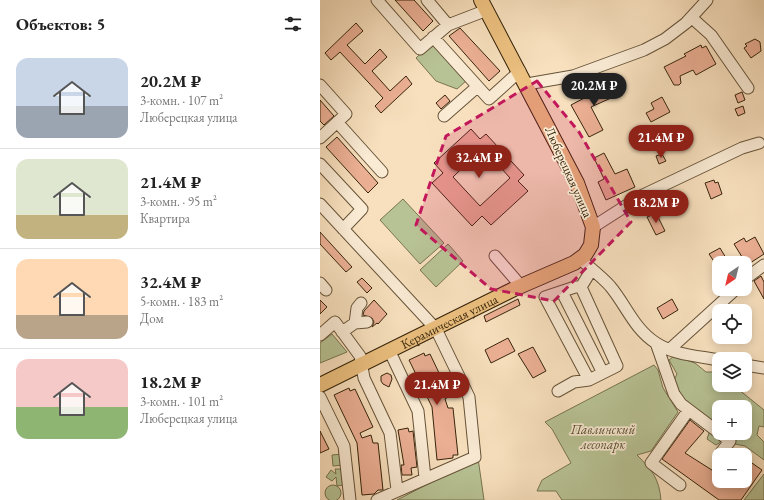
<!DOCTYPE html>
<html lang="ru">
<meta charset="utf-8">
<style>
body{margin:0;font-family:"EB Garamond",serif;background:#f6f6f6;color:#222;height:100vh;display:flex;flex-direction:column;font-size:15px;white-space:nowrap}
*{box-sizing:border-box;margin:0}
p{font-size:13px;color:#767676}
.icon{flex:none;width:22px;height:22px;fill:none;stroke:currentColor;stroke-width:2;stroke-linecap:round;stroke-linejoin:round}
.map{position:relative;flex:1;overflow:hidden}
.panel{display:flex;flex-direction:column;background:#fff;width:320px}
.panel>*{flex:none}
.needle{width:26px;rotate:215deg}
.buttons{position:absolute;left:392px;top:256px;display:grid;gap:8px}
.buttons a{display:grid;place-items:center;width:40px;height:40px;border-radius:8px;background:#fff;box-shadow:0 2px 10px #0003;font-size:20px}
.price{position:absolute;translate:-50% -34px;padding:0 9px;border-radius:14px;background:#8f2418;color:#fff;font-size:13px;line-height:26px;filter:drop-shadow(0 1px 2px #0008)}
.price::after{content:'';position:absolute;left:50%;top:24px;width:12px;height:9px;margin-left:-6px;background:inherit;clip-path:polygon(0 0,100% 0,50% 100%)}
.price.on{background:#222;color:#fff}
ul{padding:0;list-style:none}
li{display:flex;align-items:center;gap:12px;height:100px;padding:0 16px}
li+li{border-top:1px solid #e0e0e0}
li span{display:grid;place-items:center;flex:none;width:112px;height:80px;border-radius:12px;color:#555}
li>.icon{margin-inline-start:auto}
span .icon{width:48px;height:48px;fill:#fffc;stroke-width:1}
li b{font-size:17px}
h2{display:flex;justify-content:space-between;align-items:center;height:48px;padding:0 16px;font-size:17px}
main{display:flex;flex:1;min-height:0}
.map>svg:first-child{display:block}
.green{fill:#b8c395;stroke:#777450;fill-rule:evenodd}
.building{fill:#ecb095;stroke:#36240b;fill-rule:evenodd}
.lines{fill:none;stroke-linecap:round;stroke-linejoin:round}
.minor-casing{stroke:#665338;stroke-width:13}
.major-casing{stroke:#36240b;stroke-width:16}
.minor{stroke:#faebd5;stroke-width:11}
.major{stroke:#ecc07f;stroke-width:14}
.marked{fill:#c2185b;fill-opacity:0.2;stroke:#c2185b;stroke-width:3;stroke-dasharray:8 5;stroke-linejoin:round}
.labels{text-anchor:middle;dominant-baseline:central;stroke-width:3.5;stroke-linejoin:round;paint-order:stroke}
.street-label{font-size:13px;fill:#36240b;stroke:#faebd5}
.park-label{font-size:13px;font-style:italic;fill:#564c2e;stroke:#faebd5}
</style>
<main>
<section class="panel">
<h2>Объектов: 5<svg class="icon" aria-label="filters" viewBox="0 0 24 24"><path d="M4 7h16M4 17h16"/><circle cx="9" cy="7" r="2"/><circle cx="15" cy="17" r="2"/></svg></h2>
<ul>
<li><span style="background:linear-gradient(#c9d6e8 60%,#9aa5b1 0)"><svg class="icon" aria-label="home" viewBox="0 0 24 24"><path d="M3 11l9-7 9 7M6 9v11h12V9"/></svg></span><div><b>20.2M ₽</b><p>3-комн. · 107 m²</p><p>Люберецкая улица</p></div></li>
<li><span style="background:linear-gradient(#dfe7d0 70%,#c2b280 0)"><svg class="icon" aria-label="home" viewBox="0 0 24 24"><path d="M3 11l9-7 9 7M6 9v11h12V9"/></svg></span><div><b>21.4M ₽</b><p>3-комн. · 95 m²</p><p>Квартира</p></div></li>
<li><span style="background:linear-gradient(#ffd9b3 70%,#b9a48a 0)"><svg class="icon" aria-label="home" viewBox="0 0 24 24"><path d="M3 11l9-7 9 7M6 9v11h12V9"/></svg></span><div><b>32.4M ₽</b><p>5-комн. · 183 m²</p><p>Дом</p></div></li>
<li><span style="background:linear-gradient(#f6c9c9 60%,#8fb573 0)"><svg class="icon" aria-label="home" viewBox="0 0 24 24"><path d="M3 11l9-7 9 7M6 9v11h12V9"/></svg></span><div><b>18.2M ₽</b><p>3-комн. · 101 m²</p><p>Люберецкая улица</p></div></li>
</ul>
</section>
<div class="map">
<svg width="444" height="500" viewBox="0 0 444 500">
<rect width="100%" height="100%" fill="#f8e0be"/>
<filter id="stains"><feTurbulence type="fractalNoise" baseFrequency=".005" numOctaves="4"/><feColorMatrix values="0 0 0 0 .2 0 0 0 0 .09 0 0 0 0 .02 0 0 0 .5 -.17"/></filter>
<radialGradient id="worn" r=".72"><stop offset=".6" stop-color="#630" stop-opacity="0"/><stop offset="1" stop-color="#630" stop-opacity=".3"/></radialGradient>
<path class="green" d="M112,43L146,81L137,89L116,81L96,58Z
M83,199L124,243L100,264L60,220Z
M128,244L143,261L116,287L100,270Z
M12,334L27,352L0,363V343Z
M354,356L375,363L386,372H398L399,385H413L444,410V427L439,426L437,435L444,442V460L425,446L415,444L410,436L396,445L387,439L392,424L358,395L354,380L357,374L349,360ZM399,407H425V433H399Z
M334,365L338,370L343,388L358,412L331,451L317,455C332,470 339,478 341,500H242L236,491H217L222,480L251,463L232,429L225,422Z
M23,454L24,465L13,466L12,455Z
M158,458L164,500H77Z
M15,469H22L23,485L17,486L16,477L12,481L6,477L11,470L16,474Z
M444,474V500H424Z
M5 493a8 8 0 1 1 16 0a8 8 0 1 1-16 0Z"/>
<path class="building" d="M75,0H94L113,21L103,31Z
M36,23L43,31L27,45L45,64L60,49L67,57L52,71L70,91L86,76L92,84L61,113L55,106L63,98L20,52L11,60L5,53Z
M140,28L180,71L169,81L129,36Z
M435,39L440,42L441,51L431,58L424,48L427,46L425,44Z
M381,45L382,48L386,46L396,64L376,75L373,70L360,76L361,83L359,85H354L344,67L366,56L364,54Z
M294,81L300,94L271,107L283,130L269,137L251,105L268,96L267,93Z
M422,92L425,100L418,103L415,95Z
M125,95L130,101L121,109L116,103Z
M342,97L350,112L331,122L326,113L334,109L331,103Z
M0,100L14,116L4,125L0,121Z
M423,106L425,113L418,116L415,109Z
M151,129L160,139L166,134L204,175L198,181L208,191L171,225L162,216L152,226L112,183L123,173L114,163ZM163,148L190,178L160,206L133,177Z
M17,137L58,183L48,193L6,147Z
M284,153L295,174L307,169L315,187L286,200L278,182L284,179L274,158Z
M342,154L346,161L339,164L336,156Z
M394,180L395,183L398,182L402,194L391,199L385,183Z
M336,213L345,231L336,235L327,217Z
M0,232L32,267L26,272L0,244Z
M435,237L444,254L427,265L414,244L424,238L426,242Z
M400,248L409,263H395L389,254Z
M441,276L444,282V299L434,281Z
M42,278L52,288L47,293L37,282Z
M198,299L200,305L166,322L164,316Z
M352,299L358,310L343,319L337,308Z
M0,300L7,307L0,314Z
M54,300L67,314L58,324L57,323L52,327L54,322L52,318L43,315L44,311Z
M188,338L195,351L171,363L165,350Z
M213,347L226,371L213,378L198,354Z
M104,353L105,356L110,354L130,396L125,399L128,408H133L138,455H133V458L117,460L112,407L89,360Z
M67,373L71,375L72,379L69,387L63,384L61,381V376Z
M29,388L30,391L35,389L53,427L40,433L42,438L51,435L53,443H58L63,490H58L54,494L42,495L37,443L14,395Z
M370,420L384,431L365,453L395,472L394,474L399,478V481H403L411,486L414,481H425V460L428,462L429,461L442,470L421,500H399L342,459Z
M88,428L89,432L93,431L97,467L91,468L92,475H82L81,465H84L78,430Z
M0,431L9,449L0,453Z"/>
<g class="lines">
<g class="minor-casing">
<path id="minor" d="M57,0L100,49L128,25L167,10
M107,0L128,25
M372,18L391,35L428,88
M113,37L169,99L200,71
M207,84L253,76L324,50L345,39L366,23L387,0
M0,85L26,114L0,138
M124,116L157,87
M17,122L62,172
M0,164L42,209L23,229
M0,204L116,329L149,397L155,457L57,500
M273,227L323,195L422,148L439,143
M175,256L201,286
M260,259C270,268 281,276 290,286C306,305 314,329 336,343C354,355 379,356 399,360
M425,279L444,265
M0,283L6,290
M261,287H255L225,297L269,380
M242,292L283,373
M35,323L37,308L41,303
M22,332L35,323L47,322
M0,335L15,322L40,356L44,378L70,433L77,490
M336,343L354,394L361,404L410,441L399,455
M350,349L416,289
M70,352L98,411L105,478
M425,365L444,368
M238,391L254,382L269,380L297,366L261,287L272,269
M0,397L24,446L30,500
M360,485L331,463L368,411"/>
</g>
<g class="major-casing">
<g id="major">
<path id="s1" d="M0,385L194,289L254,263L265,255L271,245L273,227L257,183L161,0"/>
</g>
</g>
<use href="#minor" class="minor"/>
<use href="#major" class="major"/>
</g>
<path class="marked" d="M217,81L259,132L311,222L234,301L171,289L96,225L126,136Z"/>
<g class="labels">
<g class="street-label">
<text transform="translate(249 172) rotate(66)">Люберецкая улица</text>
<text stroke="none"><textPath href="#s1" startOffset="144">Керамическая улица</textPath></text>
</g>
<g class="park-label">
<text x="283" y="429">Павлинский<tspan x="283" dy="15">лесопарк</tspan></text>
</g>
</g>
<rect width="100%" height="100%" filter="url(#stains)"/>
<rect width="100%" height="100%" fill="url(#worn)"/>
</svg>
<div class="buttons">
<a><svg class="needle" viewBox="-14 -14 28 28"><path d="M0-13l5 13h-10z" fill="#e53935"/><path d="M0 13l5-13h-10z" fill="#767676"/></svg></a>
<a><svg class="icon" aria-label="locate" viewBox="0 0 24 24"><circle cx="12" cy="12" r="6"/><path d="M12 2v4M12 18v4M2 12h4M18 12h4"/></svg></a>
<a><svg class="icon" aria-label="layers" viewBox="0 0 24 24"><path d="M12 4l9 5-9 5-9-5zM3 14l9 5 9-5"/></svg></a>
<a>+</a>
<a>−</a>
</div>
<b class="price on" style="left:274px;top:107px">20.2M ₽</b>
<b class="price" style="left:341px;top:159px">21.4M ₽</b>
<b class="price" style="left:159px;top:179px">32.4M ₽</b>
<b class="price" style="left:336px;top:224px">18.2M ₽</b>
<b class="price" style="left:117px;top:406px">21.4M ₽</b>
</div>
</main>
